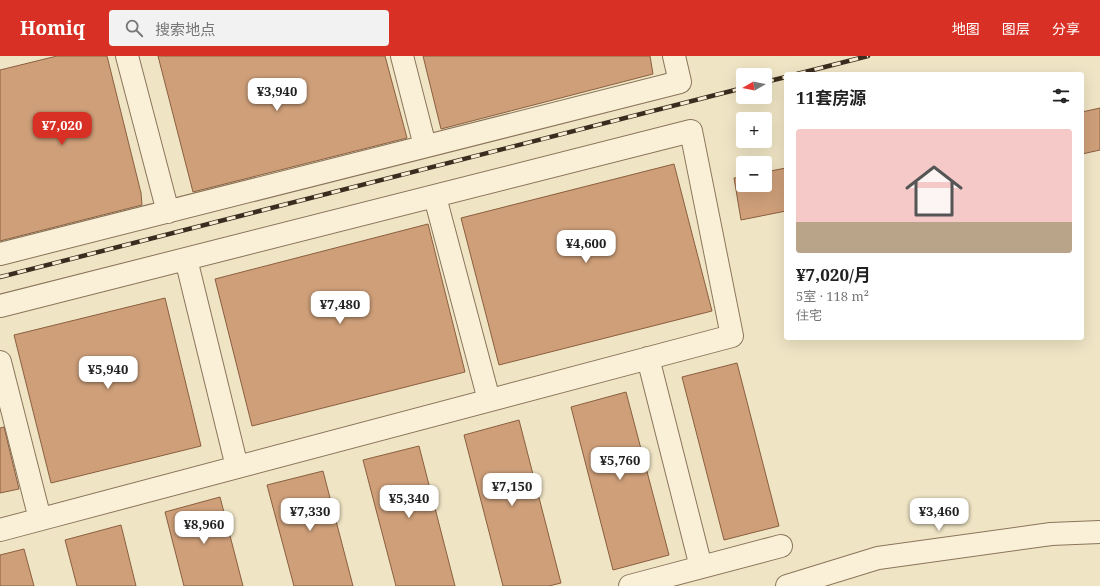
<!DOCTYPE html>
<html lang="zh">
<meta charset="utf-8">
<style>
body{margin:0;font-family:"Noto Serif","Noto Sans SC",serif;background:#f2f2f2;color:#222;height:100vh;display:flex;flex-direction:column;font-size:15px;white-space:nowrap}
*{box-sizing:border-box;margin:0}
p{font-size:13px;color:#767676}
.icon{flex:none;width:22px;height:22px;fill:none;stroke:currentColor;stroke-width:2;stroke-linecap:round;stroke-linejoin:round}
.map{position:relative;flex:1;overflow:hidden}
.drawer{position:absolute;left:784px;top:16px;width:300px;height:268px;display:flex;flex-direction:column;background:#fff;border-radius:4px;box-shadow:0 4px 16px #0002}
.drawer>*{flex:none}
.needle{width:26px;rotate:261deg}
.buttons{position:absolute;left:736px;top:12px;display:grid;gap:8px}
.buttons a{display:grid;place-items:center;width:36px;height:36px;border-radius:4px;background:#fff;box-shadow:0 4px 16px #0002;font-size:20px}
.price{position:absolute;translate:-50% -34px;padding:0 9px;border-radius:8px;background:#fff;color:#222;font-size:13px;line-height:26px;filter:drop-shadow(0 1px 2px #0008)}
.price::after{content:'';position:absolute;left:50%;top:24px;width:12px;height:9px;margin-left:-6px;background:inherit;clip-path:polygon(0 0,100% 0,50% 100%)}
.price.active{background:#d93025;color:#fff}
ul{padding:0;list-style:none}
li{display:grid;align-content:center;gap:8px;height:212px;padding:0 12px}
li span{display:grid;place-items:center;height:124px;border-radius:4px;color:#555}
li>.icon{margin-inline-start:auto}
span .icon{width:72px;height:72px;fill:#fffc;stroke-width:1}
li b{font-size:17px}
h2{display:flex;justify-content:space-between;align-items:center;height:48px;padding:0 12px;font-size:17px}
header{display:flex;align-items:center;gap:24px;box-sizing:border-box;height:56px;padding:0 20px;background:#d93025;color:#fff}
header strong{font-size:19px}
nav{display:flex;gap:22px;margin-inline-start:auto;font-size:14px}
.search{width:280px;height:36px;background:#f2f2f2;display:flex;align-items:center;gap:10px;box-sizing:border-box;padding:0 14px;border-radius:4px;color:#767676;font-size:15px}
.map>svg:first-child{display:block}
.building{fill:#ce9f79;stroke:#8a5f3f}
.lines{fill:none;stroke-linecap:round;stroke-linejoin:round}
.minor-casing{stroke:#8a755a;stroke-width:24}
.minor{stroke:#faf0d8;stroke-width:22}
.rail-casing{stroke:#3a2c1e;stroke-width:4.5}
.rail{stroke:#f6edd4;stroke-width:3;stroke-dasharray:9;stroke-linecap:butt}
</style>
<header>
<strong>Homiq</strong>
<div class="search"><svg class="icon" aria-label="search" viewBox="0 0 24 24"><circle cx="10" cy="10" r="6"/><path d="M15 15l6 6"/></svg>搜索地点</div>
<nav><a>地图</a><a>图层</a><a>分享</a></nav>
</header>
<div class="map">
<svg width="1100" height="530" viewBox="0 0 1100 530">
<rect width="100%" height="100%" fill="#efe4c4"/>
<path class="building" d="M57,0H107L141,137L142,149L0,185V14Z
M158,0H385L407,82L193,136Z
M423,0H650L653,18L441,73Z
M1100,52V94L1082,98V56Z
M674,108L712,255L499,309L461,162Z
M786,112V155L741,164L734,122L743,121V129H765V116Z
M428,168L465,316L252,370L215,223Z
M165,242L201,390L51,427L14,279Z
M737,307L779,470L724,484L682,321Z
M626,336L669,499L613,514L571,351Z
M519,364L561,527L549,530H503L464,379Z
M4,371L19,433L0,437V372Z
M419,390L455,530H396L363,404Z
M323,415L353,530H294L267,429Z
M220,441L243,530H184L165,456Z
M121,469L136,530H77L65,484Z
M24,493L34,530H0V499Z"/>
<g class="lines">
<g class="minor-casing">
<path id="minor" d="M127,0L168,156
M402,0L425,90
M435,141L489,344
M0,198L680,26L674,0
M186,203L237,411
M0,250L691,75L732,280L0,474
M648,302L701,511
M0,306L40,463
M630,530L781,490
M787,530L878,502L1051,478L1100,476"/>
</g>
<use href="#minor" class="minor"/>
<g class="rail-casing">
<path id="rail" d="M797,18L868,0
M765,26L786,21
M0,221L743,32"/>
</g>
<use href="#rail" class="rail"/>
</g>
</svg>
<div class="buttons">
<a><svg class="needle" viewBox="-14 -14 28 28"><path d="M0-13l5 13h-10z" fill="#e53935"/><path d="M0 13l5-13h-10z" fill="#767676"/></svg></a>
<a>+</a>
<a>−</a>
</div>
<b class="price" style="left:277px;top:56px">¥3,940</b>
<b class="price active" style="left:62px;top:90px">¥7,020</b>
<b class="price" style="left:586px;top:208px">¥4,600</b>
<b class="price" style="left:340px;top:269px">¥7,480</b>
<b class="price" style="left:108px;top:334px">¥5,940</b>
<b class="price" style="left:620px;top:425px">¥5,760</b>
<b class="price" style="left:512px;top:451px">¥7,150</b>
<b class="price" style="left:409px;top:463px">¥5,340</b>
<b class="price" style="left:310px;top:476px">¥7,330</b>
<b class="price" style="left:939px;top:476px">¥3,460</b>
<b class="price" style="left:204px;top:489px">¥8,960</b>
<section class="drawer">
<h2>11套房源<svg class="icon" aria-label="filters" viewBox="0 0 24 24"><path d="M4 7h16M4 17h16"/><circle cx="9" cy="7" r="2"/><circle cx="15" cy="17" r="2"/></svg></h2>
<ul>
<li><span style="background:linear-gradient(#f6c9c9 75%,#b9a48a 0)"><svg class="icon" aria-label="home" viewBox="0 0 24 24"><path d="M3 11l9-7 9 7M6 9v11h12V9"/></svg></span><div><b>¥7,020/月</b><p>5室 · 118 m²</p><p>住宅</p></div></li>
</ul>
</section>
</div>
